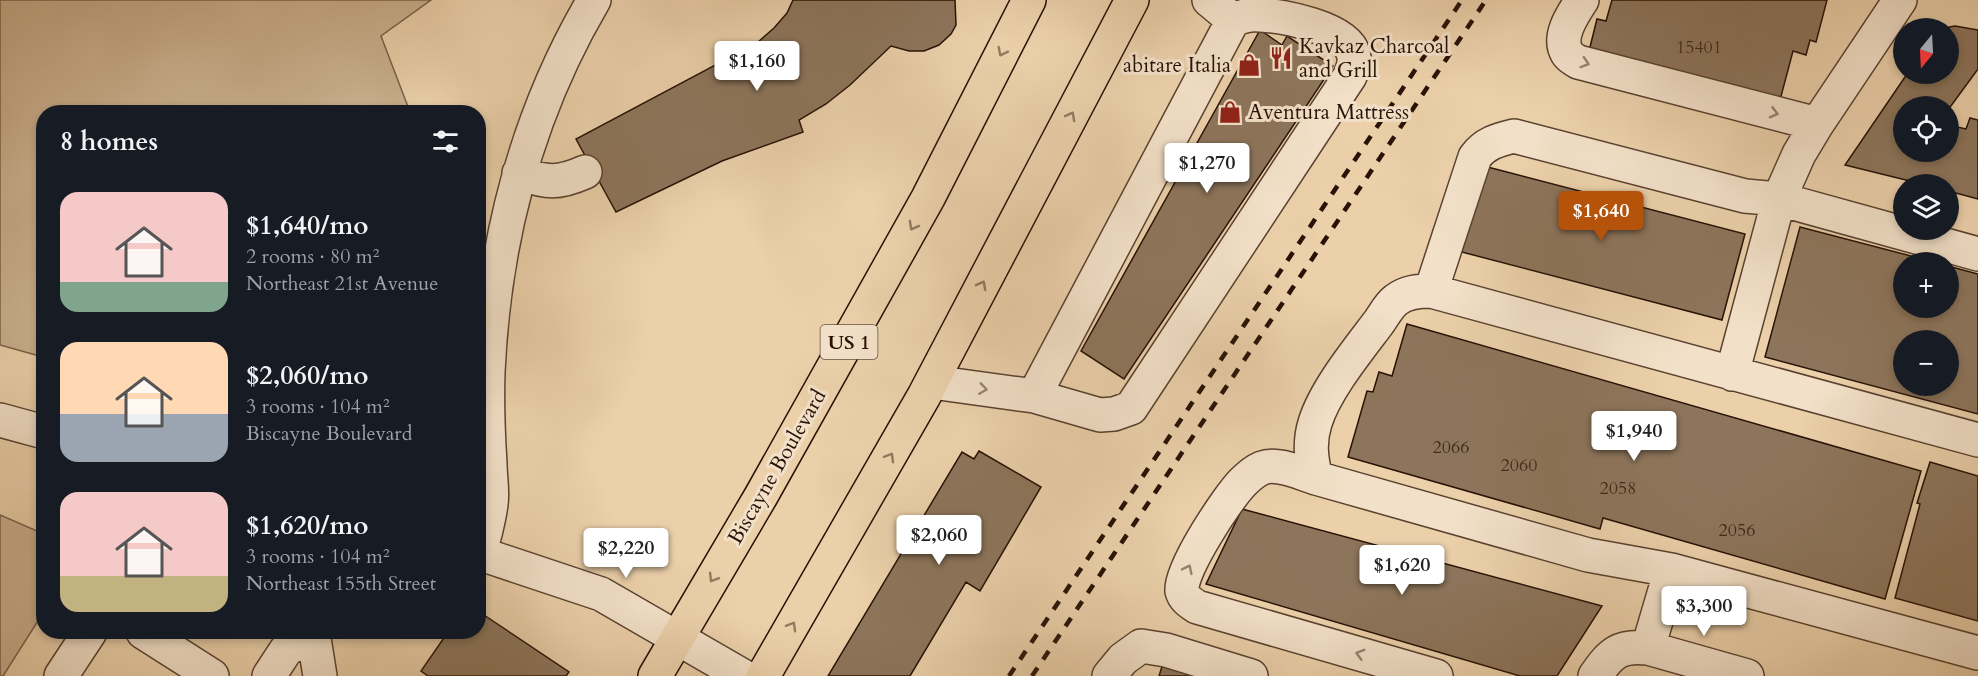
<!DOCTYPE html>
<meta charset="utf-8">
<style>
body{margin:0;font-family:Cardo,serif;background:#20242c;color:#f1f3f6;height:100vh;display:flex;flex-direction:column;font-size:22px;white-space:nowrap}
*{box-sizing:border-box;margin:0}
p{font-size:20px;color:#9ea1a6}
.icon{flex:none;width:33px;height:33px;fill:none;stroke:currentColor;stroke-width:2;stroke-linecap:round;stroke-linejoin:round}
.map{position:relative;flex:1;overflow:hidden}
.side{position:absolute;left:36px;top:105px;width:450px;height:534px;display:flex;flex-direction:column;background:#171b24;border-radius:24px;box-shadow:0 3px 9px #0003}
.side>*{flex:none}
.needle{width:39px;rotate:198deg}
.buttons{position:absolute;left:1893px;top:18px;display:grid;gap:12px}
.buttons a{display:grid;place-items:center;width:66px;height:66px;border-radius:50%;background:#171b24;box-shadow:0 3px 9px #0003;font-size:30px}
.price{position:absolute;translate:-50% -51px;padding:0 14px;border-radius:6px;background:#fff;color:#222;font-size:20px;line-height:39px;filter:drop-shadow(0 2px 3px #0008)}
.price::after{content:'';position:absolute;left:50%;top:36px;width:18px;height:14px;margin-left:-9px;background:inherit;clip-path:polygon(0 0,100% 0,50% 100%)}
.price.on{background:#b45309;color:#fff}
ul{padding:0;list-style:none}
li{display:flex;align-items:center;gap:18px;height:150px;padding:0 24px}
li span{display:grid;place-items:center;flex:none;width:168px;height:120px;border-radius:18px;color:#555}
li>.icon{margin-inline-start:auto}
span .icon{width:72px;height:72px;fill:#fffc;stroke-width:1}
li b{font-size:26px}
h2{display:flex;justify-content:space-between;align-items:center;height:72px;padding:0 24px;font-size:26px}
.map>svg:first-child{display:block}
.green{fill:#cab08e;stroke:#79614a;stroke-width:1.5}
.building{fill:#8d755b;stroke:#281206;stroke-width:1.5;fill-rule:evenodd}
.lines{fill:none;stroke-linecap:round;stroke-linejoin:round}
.minor-casing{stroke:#59422f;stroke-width:36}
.major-casing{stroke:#281206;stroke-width:36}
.minor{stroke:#f2e0c8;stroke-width:33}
.major{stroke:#ebd0aa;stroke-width:33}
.rail{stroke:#281206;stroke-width:4.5;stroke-dasharray:10 10;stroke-linecap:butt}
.oneway{stroke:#937a60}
.oneway2{stroke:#978371}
.labels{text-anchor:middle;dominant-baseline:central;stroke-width:6;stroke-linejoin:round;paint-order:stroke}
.number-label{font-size:18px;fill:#412b1b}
.shield{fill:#f2e0c8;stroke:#655040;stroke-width:1.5}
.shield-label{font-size:20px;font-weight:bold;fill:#281206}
.poi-label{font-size:21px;fill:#281206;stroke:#f2e0c8;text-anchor:start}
.street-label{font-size:21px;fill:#281206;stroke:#f2e0c8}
</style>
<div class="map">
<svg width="1978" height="676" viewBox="0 0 1978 676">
<rect width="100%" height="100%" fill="#ebd0aa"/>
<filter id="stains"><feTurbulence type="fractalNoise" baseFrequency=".00333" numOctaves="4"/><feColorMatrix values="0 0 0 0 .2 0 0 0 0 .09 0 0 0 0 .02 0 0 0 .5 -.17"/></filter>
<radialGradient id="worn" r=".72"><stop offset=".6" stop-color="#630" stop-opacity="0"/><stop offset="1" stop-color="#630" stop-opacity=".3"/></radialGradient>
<path class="green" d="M0,0H431L381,36L410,112H44L43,357L0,345Z
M0,515L44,534L43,613L3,676H0Z"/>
<path class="building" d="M793,0H955L956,25L951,34L939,45L924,51H909L891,46L850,85L826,104L799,120L803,132L722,161L616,212L576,139L757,43L774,28L787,13Z
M1612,0H1827L1816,42L1810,40L1806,55L1793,51L1780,100L1589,51L1597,19L1606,21Z
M1955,26L1978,30V69L1948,110V106H1904V152H1948V125L1966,129L1970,118L1978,120V199L1948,191V184H1922L1845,165L1907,74H1948V28H1944Z
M1260,30L1282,45L1287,36L1333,66L1124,379L1081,351Z
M1480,165L1745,234L1722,320L1458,251Z
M1800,227L1934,262H1904V308H1948V266L1978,274V414L1765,357ZM1904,340H1948V386H1904Z
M1407,324L1921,471L1885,599L1603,518L1600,529L1348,457L1367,391L1373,392L1379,372L1392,376Z
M979,451L1041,487L980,591L966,582L910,676H828L962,452L974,459Z
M1930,462L1978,476V621L1895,598L1920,504L1917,503Z
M1242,509L1602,606L1557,676H1520L1206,584Z
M478,611L569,672L566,676H428L421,671L448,632H478Z
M1164,660L1217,676H1159Z"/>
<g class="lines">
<g class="minor-casing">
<path id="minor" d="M1209,0L1233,20
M1582,0C1573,14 1557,36 1567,53C1569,57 1575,60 1578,62L1817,124
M1900,0L1817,124L1799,154L1779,199L1978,254
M519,173C547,183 558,184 585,172
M1431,291L1475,157C1485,143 1498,140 1514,136L1745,196L1779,199L1732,374
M932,382L1034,396L1100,415L1114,414L1131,408L1350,76C1353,68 1356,61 1353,53C1346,28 1283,16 1260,15C1250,14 1242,16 1233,20L1034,396
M0,420L44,432
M1978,440L1431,291C1418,291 1406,292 1396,300C1389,305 1384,315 1379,322C1358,350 1325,390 1315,423C1309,442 1311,459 1316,478L1588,555L1671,570L1978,653
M1316,478C1300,473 1278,462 1262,468C1255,471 1248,477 1243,482C1228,497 1179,571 1182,591C1184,599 1191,603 1197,607L1436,676
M478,553L601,594L743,676
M480,553C484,537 489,521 491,504C493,491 490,477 490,463C488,433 487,403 488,372C494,241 527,114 594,0
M143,632L212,676
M1648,648L1671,570
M61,676L90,632
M269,676L286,650L313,632L320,676
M1109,676L1123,659L1141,646L1166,650L1251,676
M1595,676C1611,653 1619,645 1648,648L1747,676"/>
</g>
<g class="major-casing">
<path id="major" d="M655,676L761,496L928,198L1029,0
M763,676L924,396L1132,0"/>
</g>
<use href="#minor" class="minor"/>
<use href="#major" class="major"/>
<path class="rail" d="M1009,676L1462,0
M1032,676L1486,0"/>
</g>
<defs><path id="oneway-chevron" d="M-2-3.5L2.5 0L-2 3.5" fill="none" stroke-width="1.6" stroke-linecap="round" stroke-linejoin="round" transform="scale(1.5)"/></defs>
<g class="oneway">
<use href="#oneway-chevron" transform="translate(1002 52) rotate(117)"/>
<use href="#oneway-chevron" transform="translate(1071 116) rotate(-62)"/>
<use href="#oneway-chevron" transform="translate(913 226) rotate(119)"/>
<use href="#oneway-chevron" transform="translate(982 285) rotate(-62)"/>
<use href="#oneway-chevron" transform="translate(890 457) rotate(-60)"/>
<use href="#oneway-chevron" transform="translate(713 578) rotate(121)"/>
<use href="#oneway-chevron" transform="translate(792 626) rotate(-60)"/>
</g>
<g class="oneway2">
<use href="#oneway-chevron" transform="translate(1585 63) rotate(18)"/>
<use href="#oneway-chevron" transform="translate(1774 113) rotate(15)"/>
<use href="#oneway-chevron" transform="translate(983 389) rotate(8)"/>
<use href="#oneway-chevron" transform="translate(1188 569) rotate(-64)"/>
<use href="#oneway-chevron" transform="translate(1360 654) rotate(-164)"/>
</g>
<defs>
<g id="restaurant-bare" transform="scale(1.8)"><path d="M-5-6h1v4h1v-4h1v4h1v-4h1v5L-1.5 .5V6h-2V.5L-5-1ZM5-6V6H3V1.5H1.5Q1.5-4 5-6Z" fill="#8f2418" stroke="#f2e0c8" stroke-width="2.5" paint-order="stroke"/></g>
<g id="shop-bare" transform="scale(1.8)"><path d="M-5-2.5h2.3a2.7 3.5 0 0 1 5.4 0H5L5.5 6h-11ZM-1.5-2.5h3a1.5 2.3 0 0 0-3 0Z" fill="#8f2418" stroke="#f2e0c8" stroke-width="2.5" paint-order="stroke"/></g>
</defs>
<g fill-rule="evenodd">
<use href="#restaurant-bare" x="1281" y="58"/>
<use href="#shop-bare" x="1249" y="65"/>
<use href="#shop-bare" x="1230" y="112"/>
</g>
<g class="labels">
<g class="number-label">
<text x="1699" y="47">15401</text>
<text x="1451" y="447">2066</text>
<text x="1519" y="465">2060</text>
<text x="1618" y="488">2058</text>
<text x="1737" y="530">2056</text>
</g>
<rect class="shield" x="820.5" y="325" width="57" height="34" rx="4.5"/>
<g class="shield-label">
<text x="849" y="342">US 1</text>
</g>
<g class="poi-label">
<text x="1299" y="46">Kavkaz Charcoal<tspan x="1299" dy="24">and Grill</tspan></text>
<text x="1231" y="65" text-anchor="end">abitare Italia</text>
<text x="1248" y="112">Aventura Mattress</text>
</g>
<g class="street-label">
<text transform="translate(777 467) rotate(-60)">Biscayne Boulevard</text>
</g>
</g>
<rect width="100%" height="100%" filter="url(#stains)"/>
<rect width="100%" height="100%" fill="url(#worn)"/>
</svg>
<div class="buttons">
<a><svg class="needle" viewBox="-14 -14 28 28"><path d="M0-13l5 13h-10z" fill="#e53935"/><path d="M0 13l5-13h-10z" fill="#9ea1a6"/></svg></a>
<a><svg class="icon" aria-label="locate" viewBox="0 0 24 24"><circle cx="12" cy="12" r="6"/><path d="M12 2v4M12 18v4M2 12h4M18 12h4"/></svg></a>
<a><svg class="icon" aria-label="layers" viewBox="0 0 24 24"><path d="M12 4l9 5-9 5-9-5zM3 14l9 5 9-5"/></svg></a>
<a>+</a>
<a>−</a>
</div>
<b class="price" style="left:757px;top:92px">$1,160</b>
<b class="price" style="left:1207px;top:194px">$1,270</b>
<b class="price on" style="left:1601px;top:242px">$1,640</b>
<b class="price" style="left:1634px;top:462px">$1,940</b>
<b class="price" style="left:939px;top:566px">$2,060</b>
<b class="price" style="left:626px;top:579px">$2,220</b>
<b class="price" style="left:1402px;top:596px">$1,620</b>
<b class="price" style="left:1704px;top:637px">$3,300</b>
<section class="side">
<h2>8 homes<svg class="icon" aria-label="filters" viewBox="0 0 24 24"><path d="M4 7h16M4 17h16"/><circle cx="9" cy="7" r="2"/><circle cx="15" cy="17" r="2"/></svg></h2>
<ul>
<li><span style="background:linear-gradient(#f6c9c9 75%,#7fa58c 0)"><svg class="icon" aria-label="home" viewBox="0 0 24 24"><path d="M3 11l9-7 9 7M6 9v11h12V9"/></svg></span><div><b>$1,640/mo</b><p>2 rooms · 80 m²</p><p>Northeast 21st Avenue</p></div></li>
<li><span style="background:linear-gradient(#ffd9b3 60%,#9aa5b1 0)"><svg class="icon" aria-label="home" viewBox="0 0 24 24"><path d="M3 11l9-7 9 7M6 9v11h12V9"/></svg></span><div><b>$2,060/mo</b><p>3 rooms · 104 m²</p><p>Biscayne Boulevard</p></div></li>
<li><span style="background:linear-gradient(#f6c9c9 70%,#c2b280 0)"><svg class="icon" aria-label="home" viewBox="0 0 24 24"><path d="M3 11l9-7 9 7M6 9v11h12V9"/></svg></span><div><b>$1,620/mo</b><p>3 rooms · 104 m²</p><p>Northeast 155th Street</p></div></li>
</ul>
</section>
</div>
